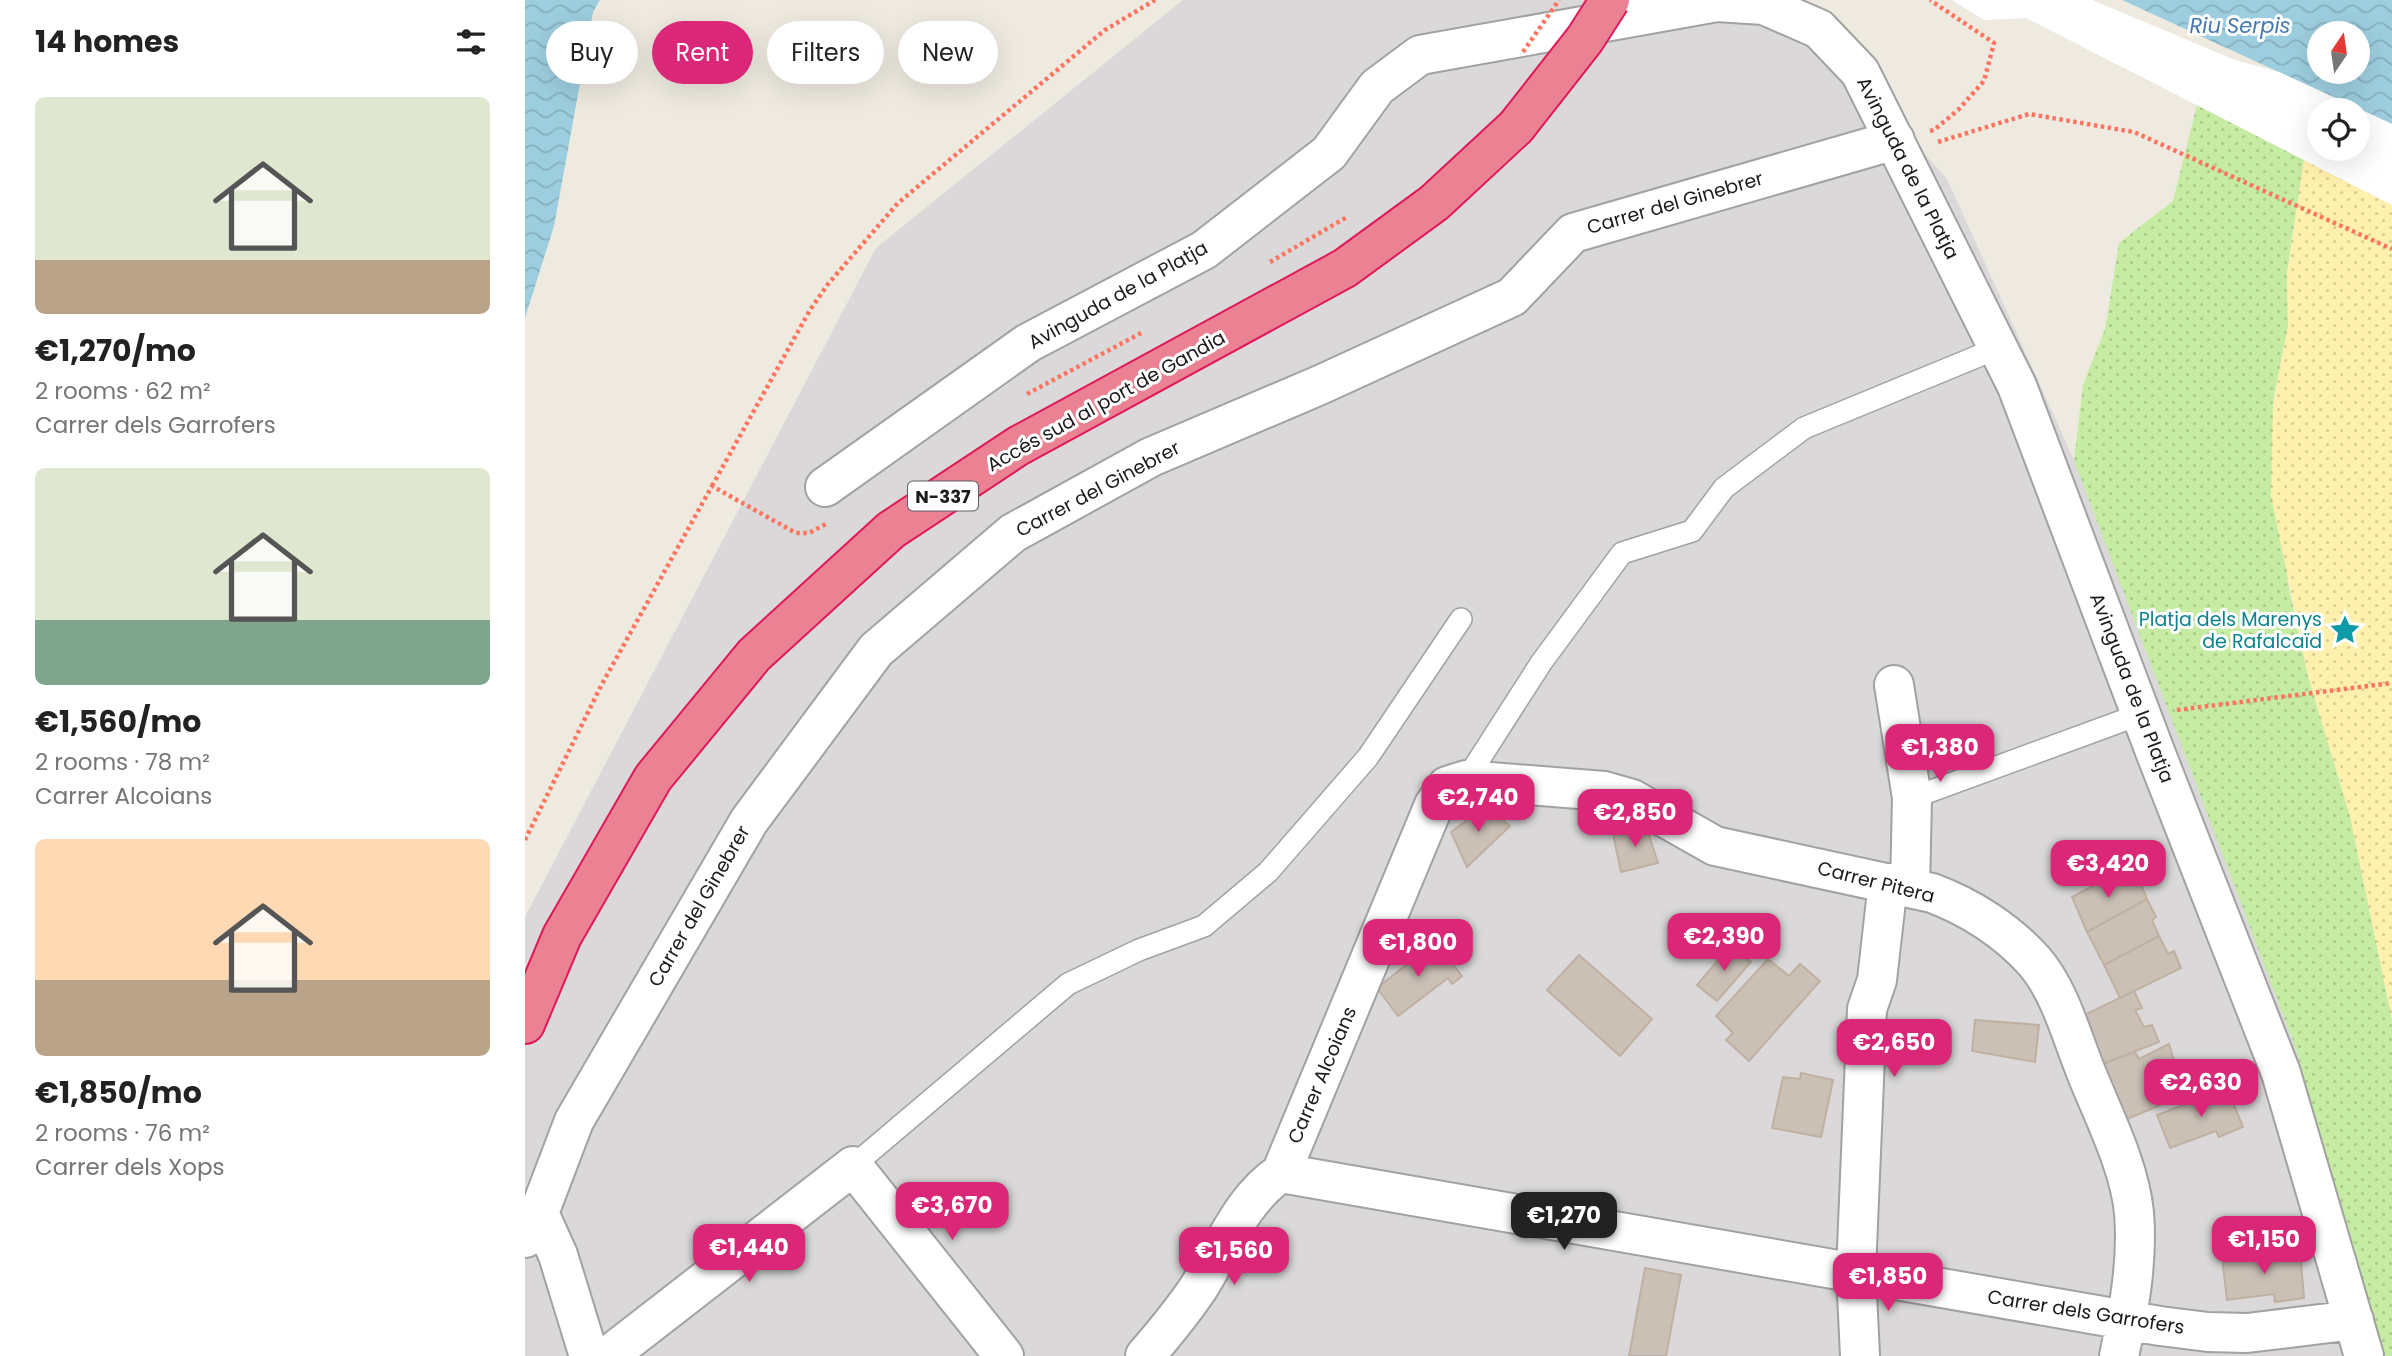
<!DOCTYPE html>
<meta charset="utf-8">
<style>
body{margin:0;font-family:Poppins,sans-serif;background:#f2f2f2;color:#222;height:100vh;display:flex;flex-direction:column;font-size:26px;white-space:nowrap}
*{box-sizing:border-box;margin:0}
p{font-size:23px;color:#767676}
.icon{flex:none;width:38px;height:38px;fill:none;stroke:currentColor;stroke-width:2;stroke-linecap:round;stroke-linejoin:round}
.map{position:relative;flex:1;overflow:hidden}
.panel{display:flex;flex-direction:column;background:#fff;width:525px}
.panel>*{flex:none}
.hud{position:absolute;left:21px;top:21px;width:665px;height:63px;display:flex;gap:14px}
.needle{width:46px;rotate:13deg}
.tools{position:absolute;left:1782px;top:21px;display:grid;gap:14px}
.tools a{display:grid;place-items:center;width:63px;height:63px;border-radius:50%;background:#fff;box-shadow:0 7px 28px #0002;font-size:35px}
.price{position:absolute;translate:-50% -60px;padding:0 16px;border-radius:14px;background:#db2777;color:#fff;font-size:23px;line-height:46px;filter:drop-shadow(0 2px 4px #0008)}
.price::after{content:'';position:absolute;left:50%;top:42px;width:21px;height:16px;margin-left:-10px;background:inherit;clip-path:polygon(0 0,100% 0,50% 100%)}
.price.current{background:#222;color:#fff}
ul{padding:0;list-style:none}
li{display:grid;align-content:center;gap:14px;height:371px;padding:0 35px}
li span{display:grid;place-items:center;height:217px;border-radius:10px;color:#555}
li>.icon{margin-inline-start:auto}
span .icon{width:126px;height:126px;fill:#fffc;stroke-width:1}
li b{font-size:30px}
h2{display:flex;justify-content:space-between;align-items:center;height:84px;padding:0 35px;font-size:30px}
.tag{padding:0 24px;border-radius:32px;background:#fff;box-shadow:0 7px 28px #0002;font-size:24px;line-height:63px}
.tag.current{background:#db2777;color:#fff}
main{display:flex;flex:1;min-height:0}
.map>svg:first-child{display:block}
.residential{fill:#dad8d8}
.grass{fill:url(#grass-dots)}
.sand{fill:url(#sand-dots)}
.water{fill:url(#water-waves);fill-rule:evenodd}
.pier{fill:#fff;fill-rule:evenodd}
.building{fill:#cac0b6;stroke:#c0b0a2;stroke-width:2}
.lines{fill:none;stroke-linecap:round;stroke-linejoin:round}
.lane-casing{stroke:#a2a2a2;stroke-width:24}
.street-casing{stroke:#a2a2a2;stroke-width:42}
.highway-casing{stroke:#e01959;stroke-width:42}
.path{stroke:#ff7460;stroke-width:4.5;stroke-dasharray:3.5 3.5;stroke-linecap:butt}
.lane{stroke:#fff;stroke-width:21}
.street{stroke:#fff;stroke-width:38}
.highway{stroke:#eb8293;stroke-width:38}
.highway-bridge-casing{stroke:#e01959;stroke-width:42;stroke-linecap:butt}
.path-bridge{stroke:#ff7460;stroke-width:4.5;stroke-dasharray:3.5 3.5;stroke-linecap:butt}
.highway-bridge{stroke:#eb8293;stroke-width:38}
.labels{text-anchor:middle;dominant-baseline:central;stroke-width:6;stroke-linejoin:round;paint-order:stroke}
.shield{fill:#fff;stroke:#5f5f5f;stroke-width:2}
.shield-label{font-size:18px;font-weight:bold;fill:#1b1b1b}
.street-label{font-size:19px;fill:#1b1b1b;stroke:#fff}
.culture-label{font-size:19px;fill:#0d838f;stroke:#fff;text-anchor:end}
.water-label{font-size:21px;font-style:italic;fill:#4377b0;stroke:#fff}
</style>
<main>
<section class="panel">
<h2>14 homes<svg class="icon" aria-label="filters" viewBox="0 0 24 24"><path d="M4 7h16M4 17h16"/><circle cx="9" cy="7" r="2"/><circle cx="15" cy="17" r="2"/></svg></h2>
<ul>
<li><span style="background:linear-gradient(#dfe7d0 75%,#b9a48a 0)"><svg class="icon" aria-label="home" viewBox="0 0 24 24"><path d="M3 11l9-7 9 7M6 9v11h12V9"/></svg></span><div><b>€1,270/mo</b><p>2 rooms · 62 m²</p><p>Carrer dels Garrofers</p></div></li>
<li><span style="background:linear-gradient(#dfe7d0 70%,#7fa58c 0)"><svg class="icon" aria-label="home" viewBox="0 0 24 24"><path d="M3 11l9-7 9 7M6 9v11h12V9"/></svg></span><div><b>€1,560/mo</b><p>2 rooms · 78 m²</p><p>Carrer Alcoians</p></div></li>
<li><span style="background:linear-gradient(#ffd9b3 65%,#b9a48a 0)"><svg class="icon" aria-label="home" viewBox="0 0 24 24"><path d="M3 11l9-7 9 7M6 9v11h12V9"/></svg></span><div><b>€1,850/mo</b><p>2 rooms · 76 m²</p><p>Carrer dels Xops</p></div></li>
</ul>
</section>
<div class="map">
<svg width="1867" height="1356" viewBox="0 0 1867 1356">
<defs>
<pattern id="grass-dots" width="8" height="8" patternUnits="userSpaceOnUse" patternTransform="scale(1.75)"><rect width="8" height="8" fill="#c5eca2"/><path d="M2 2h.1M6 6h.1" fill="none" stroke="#a9ca8b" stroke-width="1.8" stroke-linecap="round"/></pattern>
<pattern id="sand-dots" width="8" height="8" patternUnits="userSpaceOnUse" patternTransform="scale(1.75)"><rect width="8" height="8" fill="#fff0ad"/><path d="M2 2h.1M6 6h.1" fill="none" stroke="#dacd94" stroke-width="1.8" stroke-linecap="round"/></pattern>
<pattern id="water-waves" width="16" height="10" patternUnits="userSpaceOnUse" patternTransform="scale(1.75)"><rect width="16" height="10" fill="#9dcedf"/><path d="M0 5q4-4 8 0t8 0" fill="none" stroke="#87b0bf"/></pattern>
</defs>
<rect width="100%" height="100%" fill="#eeeae0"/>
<path class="residential" d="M658,0H1261L1422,179L1576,520L1771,1049L1857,1356H0V917L351,248Z"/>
<path class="grass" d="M1672,105L1779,160L1762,273L1763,326L1749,397L1763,584L1783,676L1825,816L1867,1019V1356H1857L1771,1049L1549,460L1558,385L1580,329L1594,243L1648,201Z"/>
<path class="sand" d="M1779,160L1867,205V1019L1825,816L1783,676L1746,496L1748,404L1763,326L1762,273Z"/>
<path class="water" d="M0,0H75L68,12L29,226L0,318Z
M1597,0H1867V124ZM1832,33V72H1794V33Z"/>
<path class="pier" d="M1427,0H1567L1710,60L1754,72L1867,124V205L1501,18L1459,20ZM1794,110H1832V149H1794Z"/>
<path class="building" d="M961,806L985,826L942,867L926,832Z
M1121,826L1133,863L1096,872L1088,834Z
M1599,869L1607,885L1615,882L1622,899L1562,932L1547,897Z
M1622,899L1631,917L1627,920L1634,936L1579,965L1562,932Z
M1634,936L1643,954L1649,951L1656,968L1595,998L1579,965Z
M910,942L937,976L927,984L923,978L873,1016L852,988Z
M1205,946L1226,962L1192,1001L1172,985Z
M1054,955L1127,1019L1095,1056L1022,990Z
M1243,959L1264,976L1275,964L1295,981L1224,1061L1201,1040L1208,1033L1191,1016Z
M1609,991L1617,1008L1610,1010L1619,1027L1627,1025L1634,1042L1572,1066L1553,1018Z
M1450,1020L1514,1025L1510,1062L1447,1051Z
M1644,1044L1654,1077L1643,1083L1650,1099L1595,1122L1572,1066L1610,1052L1614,1059Z
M1276,1073L1308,1080L1296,1137L1247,1128L1258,1077L1275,1079Z
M1702,1088L1718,1127L1694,1137L1691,1131L1645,1148L1632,1115Z
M1775,1250L1779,1298L1750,1302L1749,1294L1702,1300L1697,1257Z
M1120,1268L1156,1275L1141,1356H1104Z"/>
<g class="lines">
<g class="lane-casing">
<path id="lane" d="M941,780L1016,663L1097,553L1167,531L1199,488L1279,428L1473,348
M1387,798L1616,714
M328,1166L543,984L614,950L679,926L743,872L843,757L936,619"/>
</g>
<g class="street-casing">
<path id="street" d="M300,487L503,343L679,250L804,153L852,87L895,55L1192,2L1239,5L1294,29L1335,72L1492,386L1631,754L1756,1073L1839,1356
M1369,685L1387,798L1385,887
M756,1173L1635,1326L1683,1332L1722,1333L1829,1320
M14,1213L33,1255L64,1356
M0,1238L14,1213L49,1121L224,821L351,650L488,533L626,457L795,385L987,297L1048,233L1370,140
M83,1356L328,1166L479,1356
M620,1356C639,1334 658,1311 674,1287C698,1249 717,1198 756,1173L909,805L922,786L941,780L1079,791L1107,799L1190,846L1407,893C1445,907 1482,931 1509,961C1535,991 1546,1035 1561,1072C1578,1115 1605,1167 1609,1213C1613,1260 1604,1310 1594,1356
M1335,1356L1331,1272L1342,1009L1352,980L1363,883"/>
</g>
<g class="highway-casing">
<path id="highway" d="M0,1024L37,936L128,778L229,655L366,530L493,446L820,268L909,203L991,127"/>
</g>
<path class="path" d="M1405,131L1409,130L1433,110L1459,81L1469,43L1405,0
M1413,142L1504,114L1609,132L1867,249
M745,262L822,217
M502,394L618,332
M187,486L285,310L303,284L373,203L580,30L630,0
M1652,710L1867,683
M0,840L77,684L187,486L271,533H284L301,524"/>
<use href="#lane" class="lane"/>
<use href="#street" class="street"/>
<use href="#highway" class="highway"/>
<g class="highway-bridge-casing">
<path id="highway-bridge" d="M991,127L1060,39L1085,0"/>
</g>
<path class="path-bridge" d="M998,52L1034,0"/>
<use href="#highway-bridge" class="highway-bridge"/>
</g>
<defs>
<g id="sight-bare" transform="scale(2.415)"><path d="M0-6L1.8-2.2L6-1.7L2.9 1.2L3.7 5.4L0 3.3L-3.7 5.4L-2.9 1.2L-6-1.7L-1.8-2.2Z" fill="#0f9aa8" stroke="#fff" stroke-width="2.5" paint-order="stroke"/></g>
</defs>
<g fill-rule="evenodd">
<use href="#sight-bare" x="1820" y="630"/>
</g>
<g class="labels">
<rect class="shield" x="383" y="481.5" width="70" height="29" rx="5"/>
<g class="shield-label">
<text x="418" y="496">N-337</text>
</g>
<g class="street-label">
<text transform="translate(1383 168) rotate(63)">Avinguda de la Platja</text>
<text transform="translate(1150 203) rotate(-16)">Carrer del Ginebrer</text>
<text transform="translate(593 295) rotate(-29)">Avinguda de la Platja</text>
<text transform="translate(581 401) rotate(-29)">Accés sud al port de Gandia</text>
<text transform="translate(573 489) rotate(-28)">Carrer del Ginebrer</text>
<text transform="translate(1607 688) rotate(69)">Avinguda de la Platja</text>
<text transform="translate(1351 882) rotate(14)">Carrer Pitera</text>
<text transform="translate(174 906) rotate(-60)">Carrer del Ginebrer</text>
<text transform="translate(797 1075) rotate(-67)">Carrer Alcoians</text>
<text transform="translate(1561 1312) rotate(9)">Carrer dels Garrofers</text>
</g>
<g class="culture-label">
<text x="1797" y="619">Platja dels Marenys<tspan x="1797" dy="22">de Rafalcaïd</tspan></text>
</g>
<g class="water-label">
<text x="1715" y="25">Riu Serpis</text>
</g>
</g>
</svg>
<div class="tools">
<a><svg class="needle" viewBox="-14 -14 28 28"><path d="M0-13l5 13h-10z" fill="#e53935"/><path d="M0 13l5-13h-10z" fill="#767676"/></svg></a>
<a><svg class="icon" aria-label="locate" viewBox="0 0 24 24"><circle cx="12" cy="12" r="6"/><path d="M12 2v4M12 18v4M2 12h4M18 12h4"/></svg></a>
</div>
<b class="price" style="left:1415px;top:784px">€1,380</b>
<b class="price" style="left:953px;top:834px">€2,740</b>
<b class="price" style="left:1110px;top:849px">€2,850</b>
<b class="price" style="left:1583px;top:900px">€3,420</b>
<b class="price" style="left:1199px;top:973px">€2,390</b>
<b class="price" style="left:893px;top:979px">€1,800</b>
<b class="price" style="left:1369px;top:1079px">€2,650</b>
<b class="price" style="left:1676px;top:1119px">€2,630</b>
<b class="price" style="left:427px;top:1242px">€3,670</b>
<b class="price current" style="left:1039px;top:1252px">€1,270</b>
<b class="price" style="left:1739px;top:1276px">€1,150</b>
<b class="price" style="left:224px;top:1284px">€1,440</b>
<b class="price" style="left:709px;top:1287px">€1,560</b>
<b class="price" style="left:1363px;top:1313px">€1,850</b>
<div class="hud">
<a class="tag">Buy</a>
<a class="tag current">Rent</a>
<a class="tag">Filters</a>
<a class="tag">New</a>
</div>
</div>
</main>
